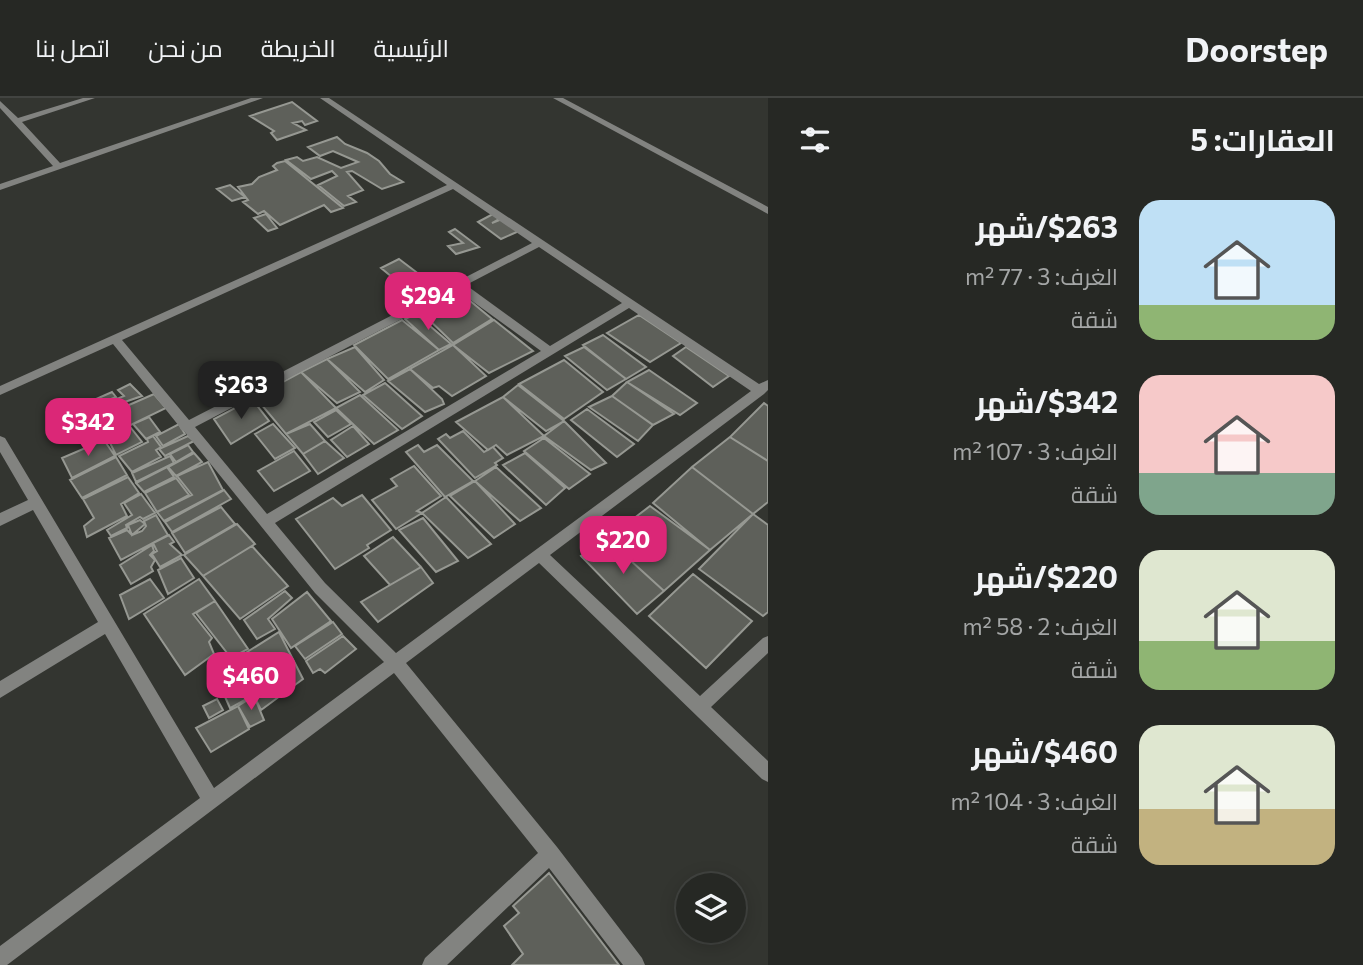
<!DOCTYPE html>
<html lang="ar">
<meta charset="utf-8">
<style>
body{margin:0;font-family:Commissioner,Cairo,sans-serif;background:#2e302c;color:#f1f3f6;direction:rtl;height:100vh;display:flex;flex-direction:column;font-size:26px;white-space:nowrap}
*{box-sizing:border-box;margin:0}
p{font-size:23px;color:#a4a6a6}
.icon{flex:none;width:38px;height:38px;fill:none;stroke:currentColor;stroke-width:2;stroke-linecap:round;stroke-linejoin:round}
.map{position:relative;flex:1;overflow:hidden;direction:ltr}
.panel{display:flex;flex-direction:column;background:#262824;width:595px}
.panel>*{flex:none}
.tools{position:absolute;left:676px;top:775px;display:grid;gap:14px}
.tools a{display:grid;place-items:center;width:70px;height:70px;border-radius:50%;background:#262824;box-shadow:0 4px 18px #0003,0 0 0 2px #424441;font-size:35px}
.price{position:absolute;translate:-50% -60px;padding:0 16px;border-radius:14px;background:#db2777;color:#fff;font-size:23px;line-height:46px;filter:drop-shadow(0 2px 4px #0008)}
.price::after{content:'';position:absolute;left:50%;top:42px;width:21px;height:16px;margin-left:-10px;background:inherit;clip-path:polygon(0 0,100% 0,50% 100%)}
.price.active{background:#222;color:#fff}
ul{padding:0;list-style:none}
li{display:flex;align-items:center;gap:21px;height:175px;padding:0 28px}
li span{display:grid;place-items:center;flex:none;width:196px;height:140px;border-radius:21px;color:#555}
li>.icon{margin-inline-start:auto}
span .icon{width:84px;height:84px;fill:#fffc;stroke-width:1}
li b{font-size:30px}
h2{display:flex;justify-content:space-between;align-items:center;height:84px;padding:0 28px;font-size:30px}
header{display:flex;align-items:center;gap:42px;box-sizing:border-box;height:98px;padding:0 35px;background:#262824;border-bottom:2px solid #424441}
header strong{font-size:33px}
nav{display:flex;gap:38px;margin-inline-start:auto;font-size:24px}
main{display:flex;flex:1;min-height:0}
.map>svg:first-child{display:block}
.building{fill:#5e605a;stroke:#969892;stroke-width:2}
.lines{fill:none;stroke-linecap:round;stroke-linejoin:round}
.street{fill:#828380;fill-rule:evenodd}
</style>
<header>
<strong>Doorstep</strong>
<nav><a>الرئيسية</a><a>الخريطة</a><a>من نحن</a><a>اتصل بنا</a></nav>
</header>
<main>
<section class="panel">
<h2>العقارات: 5<svg class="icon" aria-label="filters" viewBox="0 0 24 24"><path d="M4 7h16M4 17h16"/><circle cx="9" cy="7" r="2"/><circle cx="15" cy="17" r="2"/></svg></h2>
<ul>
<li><span style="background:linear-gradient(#bfe0f5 75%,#8fb573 0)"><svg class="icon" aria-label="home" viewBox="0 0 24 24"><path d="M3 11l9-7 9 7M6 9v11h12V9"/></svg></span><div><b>$263/شهر</b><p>الغرف: 3 · 77 m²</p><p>شقة</p></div></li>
<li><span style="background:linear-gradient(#f6c9c9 70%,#7fa58c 0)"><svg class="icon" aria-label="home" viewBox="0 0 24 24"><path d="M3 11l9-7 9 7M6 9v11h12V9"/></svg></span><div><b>$342/شهر</b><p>الغرف: 3 · 107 m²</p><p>شقة</p></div></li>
<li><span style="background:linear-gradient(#dfe7d0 65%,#8fb573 0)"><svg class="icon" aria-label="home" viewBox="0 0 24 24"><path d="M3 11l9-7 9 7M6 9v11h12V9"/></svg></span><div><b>$220/شهر</b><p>الغرف: 2 · 58 m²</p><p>شقة</p></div></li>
<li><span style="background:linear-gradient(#dfe7d0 60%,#c2b280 0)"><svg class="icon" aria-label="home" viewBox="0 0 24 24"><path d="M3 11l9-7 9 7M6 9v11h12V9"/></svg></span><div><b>$460/شهر</b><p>الغرف: 3 · 104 m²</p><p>شقة</p></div></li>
</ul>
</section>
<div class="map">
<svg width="768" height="867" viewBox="0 0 768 867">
<rect width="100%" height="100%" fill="#333530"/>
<path class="building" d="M292,4L317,23L305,27L302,23L293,25L306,32L277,42L271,35L274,33L250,18Z
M337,39L345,46L367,55L379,63L390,76L403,84L382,91L352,73L347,74L363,92L348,98L356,104L344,108L318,87L337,78L332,73L311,81L286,62L297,59L303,63L317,59L341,70L358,64L333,53L320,58L308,49Z
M285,63L343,110L331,114L324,107L280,127L264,113L258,116L243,104L248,102L238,89L252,86L259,79L277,72L273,68L277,65Z
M230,87L245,99L232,103L217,91Z
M266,116L277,130L268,133L254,120Z
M493,116L499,121L492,125L502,121L519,133L501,141L478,124Z
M455,131L479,149L456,156L448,148L463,145L449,134Z
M399,161L428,183L409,193L381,170Z
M463,197L492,221L453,245L421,214Z
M416,216L451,246L439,252L405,221Z
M639,217L681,245L650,264L607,235Z
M402,222L439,252L388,281L354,247Z
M494,222L533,253L489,275L453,247Z
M603,237L646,269L626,281L583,247Z
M453,247L486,278L452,298L439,288L433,290L410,271Z
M355,249L384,282L365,294L327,261Z
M584,249L626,281L607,292L565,258Z
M686,249L729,278L713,289L673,258Z
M327,261L360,294L337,305L301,274Z
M564,262L603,294L564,321L519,286Z
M410,271L442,301L444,306L425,314L388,283Z
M649,272L697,305L680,317L627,284Z
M301,274L336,310L286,336L255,299Z
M627,284L674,316L653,327L612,298Z
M385,285L422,318L402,331L363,297Z
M130,286L142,298L116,307L120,305L117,301L124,298L118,292Z
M518,287L564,323L546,333L503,299Z
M112,294L116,299L111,301L114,305L107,308L111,314L97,321L85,306Z
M154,296L166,310L108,338L97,321Z
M360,297L398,332L374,346L336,310Z
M612,298L653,327L638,343L589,309Z
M503,299L544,338L507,357L496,347L488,352L456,324Z
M252,301L269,323L231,346L214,321Z
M764,305L768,308V363L730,339Z
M587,311L634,346L617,359L571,322Z
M69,312L80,328L63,337L54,319Z
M336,312L351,326L328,339L314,324Z
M149,319L160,334L146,341L133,326Z
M564,323L606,365L591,372L544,338Z
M179,326L185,336L163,348L156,338Z
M273,326L295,350L275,361L255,336Z
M310,326L325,343L303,356L286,336Z
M353,328L369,346L347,359L331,342Z
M131,330L142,344L116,357L107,339Z
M463,333L484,354L493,349L503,360L495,365L497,367L475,380L438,341L446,336L450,340Z
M153,338L161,349L156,352L161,359L132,374L119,358L148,344L147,341Z
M188,338L194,343L165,358L159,351Z
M730,339L768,363V404L753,416L692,369Z
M544,340L590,376L569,391L524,353Z
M104,342L115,358L72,380L62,360Z
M325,343L344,360L318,376L303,356Z
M188,347L193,354L176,364L170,356Z
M418,347L424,354L437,347L473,383L445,399L406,354Z
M294,353L310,373L274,393L258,373Z
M194,355L202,364L176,378L168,369Z
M525,355L565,390L546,407L503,367Z
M170,358L174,365L136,384L132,375Z
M116,359L127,377L82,400L70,382Z
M208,364L223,392L164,423L157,414L192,397L177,378Z
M414,368L441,398L417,413L422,415L396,431L372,402L397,388L391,381Z
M167,369L174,379L144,394L136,385Z
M496,369L541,410L520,423L475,383Z
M692,369L753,416L710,452L653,405Z
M128,379L139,395L121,406L127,418L87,439L84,428L94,420L83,401Z
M176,380L189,397L157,414L145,395Z
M475,383L515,426L494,440L450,398Z
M224,392L231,401L172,434L165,424Z
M141,396L155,415L143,421L140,419L126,427L127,430L111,438L107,432L132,417L124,405Z
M362,397L391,432L367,447L369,450L335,471L296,421L333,400L342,408Z
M446,399L486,441L491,446L468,460L422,415Z
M650,408L710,452L664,493L607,441Z
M221,409L235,426L185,455L172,435Z
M753,416L768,427V514L763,518L699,471Z
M156,417L168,437L121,462L109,440L127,432L132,437L142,433L146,428L144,423Z
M423,420L458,463L436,474L399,432Z
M140,422L145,426L132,437L128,427Z
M237,426L255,446L203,478L184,457Z
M169,437L174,444L170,446L182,457L160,469L152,456L157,453L153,445Z
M393,439L421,469L390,487L364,458Z
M607,441L664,493L637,516L581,458Z
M152,447L154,453L150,457L155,462L151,469L153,473L131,486L120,467Z
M252,448L288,488L240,521L203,478Z
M181,460L194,480L168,496L158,472Z
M421,469L433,485L378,524L361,504Z
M693,476L752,523L706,570L649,518Z
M150,481L164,500L129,521L120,497Z
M199,481L215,503L193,516L212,540L209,544L214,556L185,577L144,516Z
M285,493L292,500L268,521L275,531L257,541L244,522Z
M307,494L331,523L291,550L272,521Z
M215,503L248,551L231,560L196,515Z
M333,524L342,536L305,561L295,548Z
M279,534L303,581L261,612L236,561Z
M343,538L356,551L325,575L320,571L313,575L306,563Z
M233,563L248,600L230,610L214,574Z
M254,598L264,622L250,629L238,608Z
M217,601L223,612L209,620L203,608Z
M238,608L249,631L211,654L196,630Z
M549,775L619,867H512L523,856L504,828L519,815L513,808Z"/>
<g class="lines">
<path class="street" d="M83,0H95L22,24L60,65L251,0H263L0,92V86L53,68L0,10V3L18,20Z
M320,0H329L759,286L768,282V292L764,296L550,457L700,598L763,540L768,538V555L711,609L768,663V684L762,681L539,465L406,565L557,749L642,860L645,867H623L549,770L447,867H422L425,860L538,755L394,575L7,867H0V848L200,700L105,536L0,600V583L98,524L33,412L0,428V415L28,402L0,354V338L5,340L214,690L384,564L315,495L184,333L181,332L179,328L113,246L0,297V288L447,87ZM453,91L532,145L189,322L122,242ZM539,149L622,205L550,248L466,187ZM457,192L541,253L267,416L195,329ZM629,210L751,293L396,555L325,485L275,425Z
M553,0H563L768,109V116Z"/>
</g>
</svg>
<div class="tools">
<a><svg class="icon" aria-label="layers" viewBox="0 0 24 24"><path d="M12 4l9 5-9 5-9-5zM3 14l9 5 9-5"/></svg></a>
</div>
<b class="price" style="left:428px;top:234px">$294</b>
<b class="price active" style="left:241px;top:323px">$263</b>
<b class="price" style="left:88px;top:360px">$342</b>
<b class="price" style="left:623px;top:478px">$220</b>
<b class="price" style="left:251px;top:614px">$460</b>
</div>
</main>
